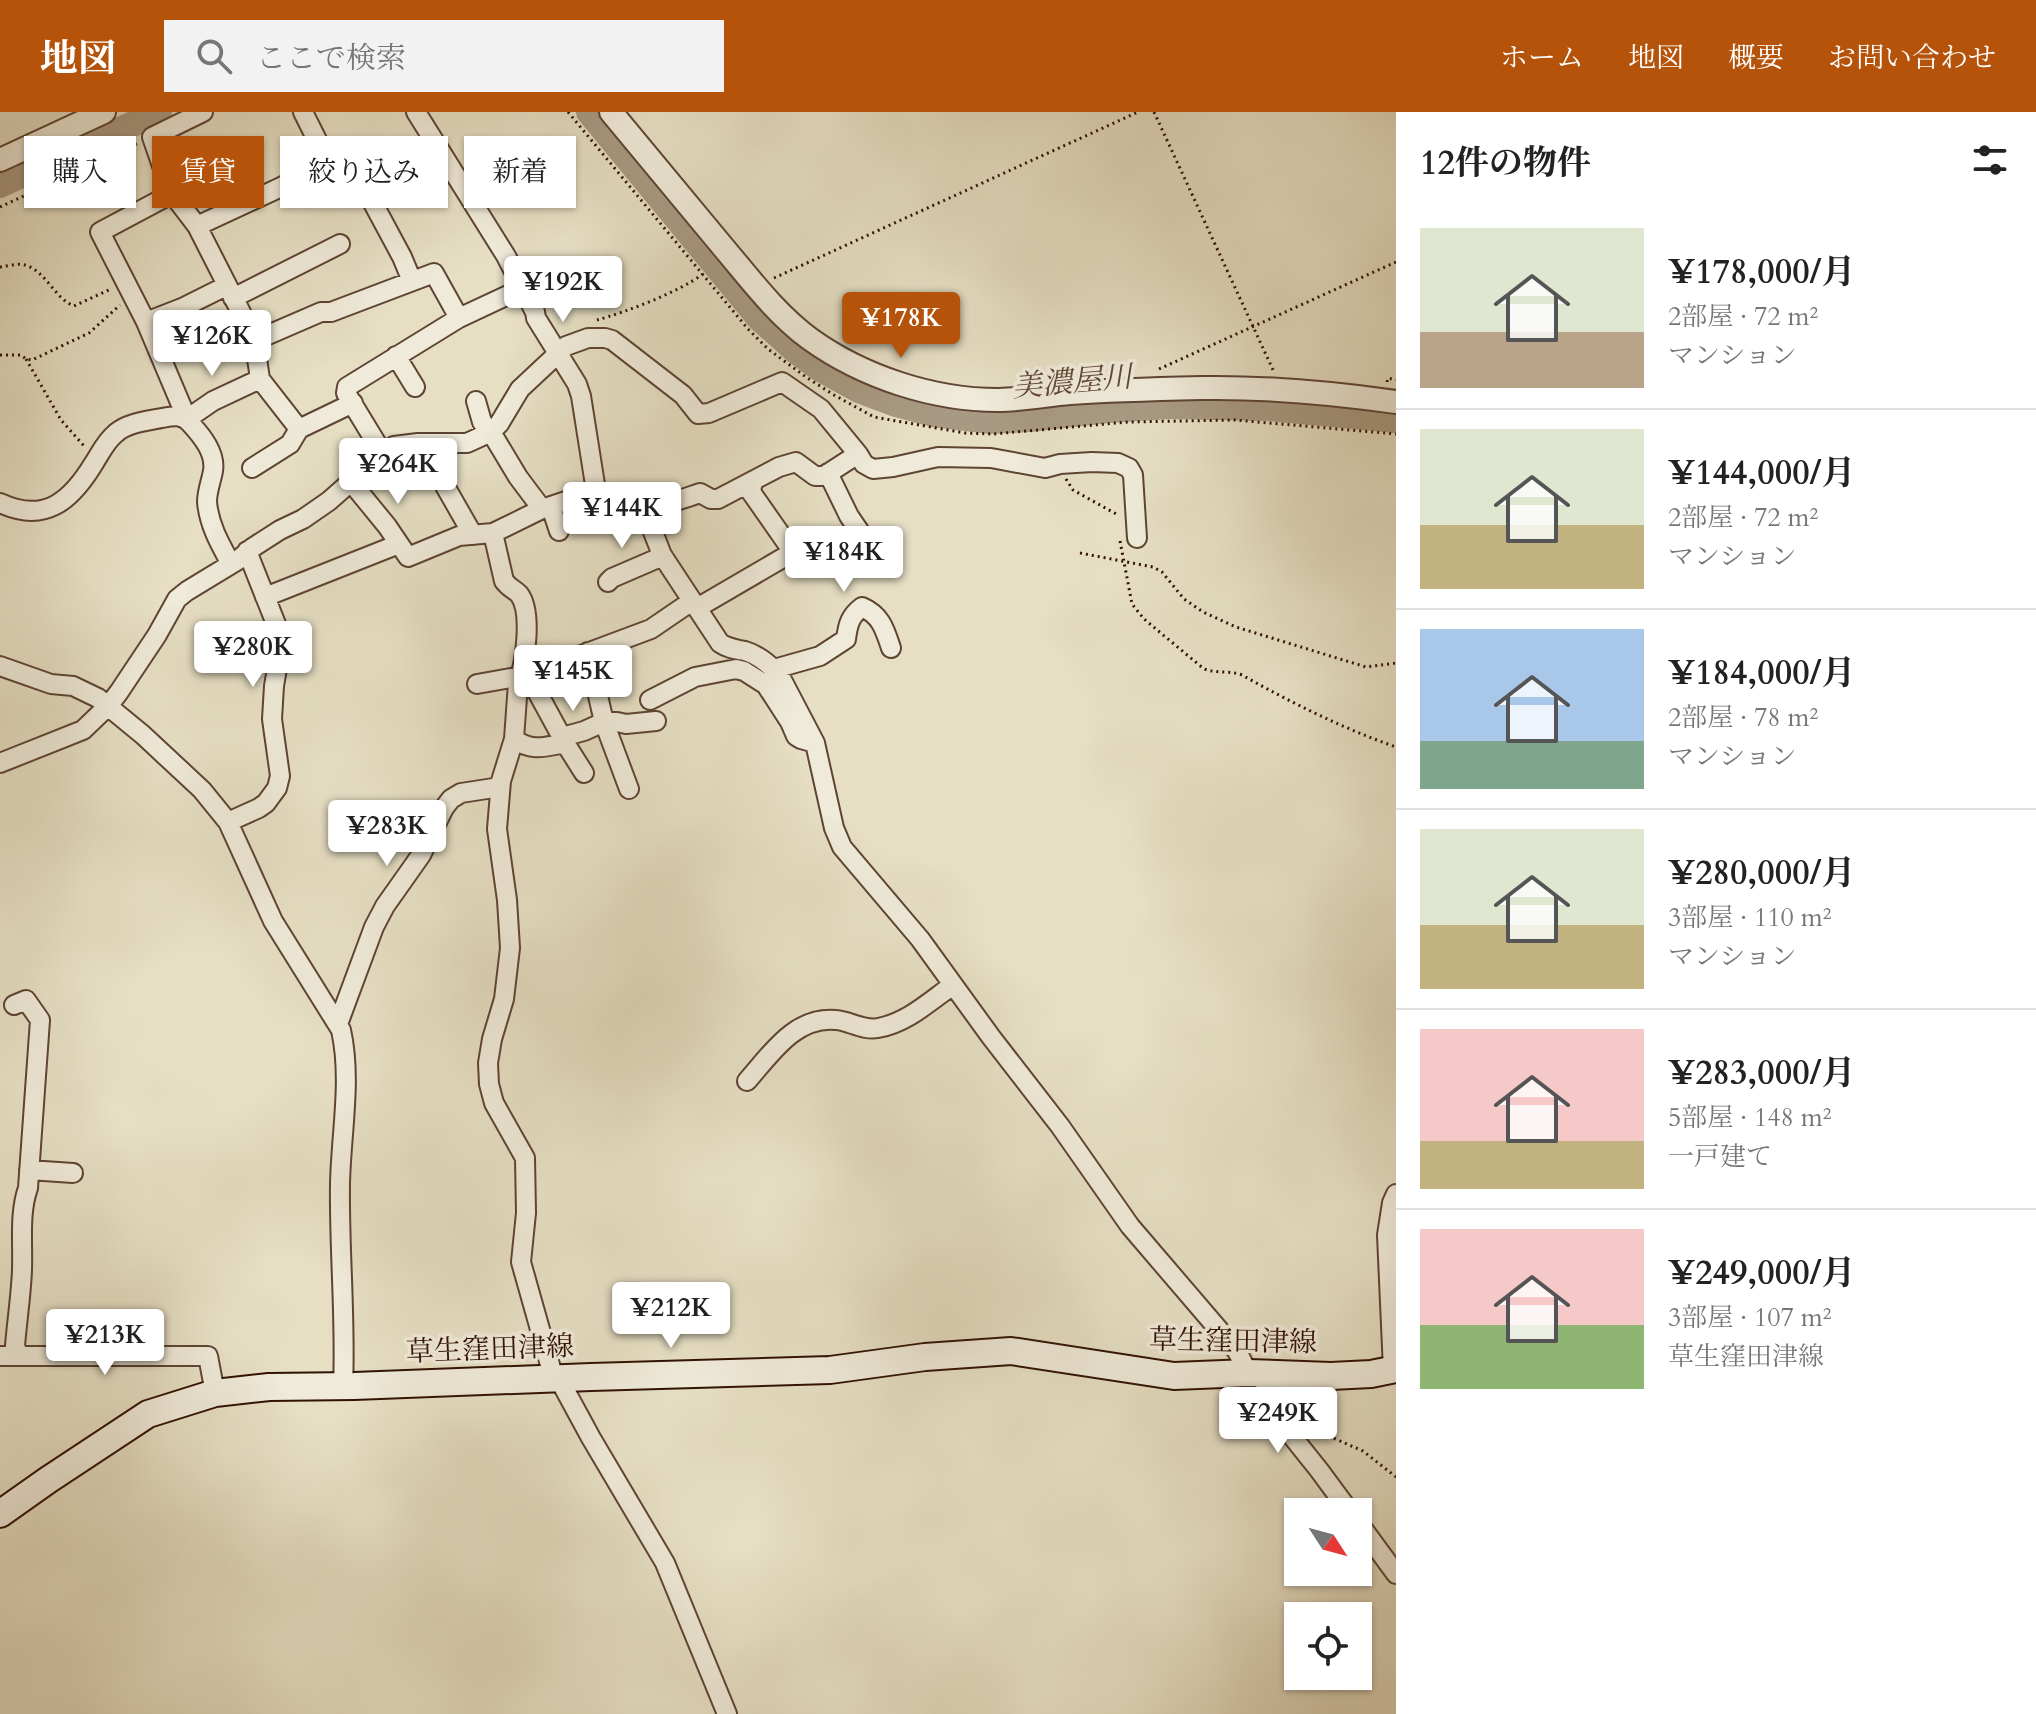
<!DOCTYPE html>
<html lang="ja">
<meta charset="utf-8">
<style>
body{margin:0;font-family:Cardo,"Noto Serif JP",serif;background:#f2f2f2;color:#222;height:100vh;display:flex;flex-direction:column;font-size:30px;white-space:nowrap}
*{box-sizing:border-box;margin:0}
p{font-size:26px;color:#767676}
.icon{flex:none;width:44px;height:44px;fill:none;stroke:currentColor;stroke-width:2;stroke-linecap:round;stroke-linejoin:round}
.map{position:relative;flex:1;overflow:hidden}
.drawer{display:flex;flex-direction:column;background:#fff;width:640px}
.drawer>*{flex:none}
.top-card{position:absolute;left:24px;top:24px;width:760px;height:72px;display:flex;gap:16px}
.needle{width:52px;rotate:126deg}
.tools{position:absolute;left:1284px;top:1386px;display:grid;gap:16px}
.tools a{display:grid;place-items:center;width:88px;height:88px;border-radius:0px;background:#fff;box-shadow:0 2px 6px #0004;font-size:40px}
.price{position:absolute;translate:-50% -68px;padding:0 18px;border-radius:8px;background:#fff;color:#222;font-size:26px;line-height:52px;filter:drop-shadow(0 2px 4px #0008)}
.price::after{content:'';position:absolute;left:50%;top:48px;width:24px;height:18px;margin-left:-12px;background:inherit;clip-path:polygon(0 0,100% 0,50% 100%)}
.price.active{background:#b45309;color:#fff}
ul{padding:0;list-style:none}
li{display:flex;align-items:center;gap:24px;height:200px;padding:0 24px}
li+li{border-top:2px solid #e0e0e0}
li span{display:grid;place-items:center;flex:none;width:224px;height:160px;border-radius:0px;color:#555}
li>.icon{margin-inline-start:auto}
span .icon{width:96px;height:96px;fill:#fffc;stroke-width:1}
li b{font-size:34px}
h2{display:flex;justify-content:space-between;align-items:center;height:96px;padding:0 24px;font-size:34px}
.tag{padding:0 28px;border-radius:0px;background:#fff;box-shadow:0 2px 6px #0004;font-size:28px;line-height:72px}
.tag.active{background:#b45309;color:#fff}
header{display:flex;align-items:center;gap:48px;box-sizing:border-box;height:112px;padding:0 40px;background:#b45309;color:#fff}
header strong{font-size:38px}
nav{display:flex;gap:44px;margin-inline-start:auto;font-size:28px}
.search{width:560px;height:72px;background:#f2f2f2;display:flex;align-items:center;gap:20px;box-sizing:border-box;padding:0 28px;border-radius:0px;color:#767676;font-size:30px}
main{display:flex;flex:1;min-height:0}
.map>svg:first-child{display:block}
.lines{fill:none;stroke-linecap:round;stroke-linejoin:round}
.river{stroke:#a89982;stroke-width:26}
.minor-casing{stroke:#5e4433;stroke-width:22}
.tertiary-casing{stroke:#5e4433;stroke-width:26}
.secondary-casing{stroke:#311103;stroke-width:30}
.path{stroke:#311103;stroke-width:3;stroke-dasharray:2 4;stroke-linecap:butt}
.minor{stroke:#efead9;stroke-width:18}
.tertiary{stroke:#efead9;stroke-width:22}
.secondary{stroke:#efead9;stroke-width:26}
.labels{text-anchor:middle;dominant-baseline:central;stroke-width:7;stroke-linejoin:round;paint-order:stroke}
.street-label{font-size:28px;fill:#311103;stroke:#efead9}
.water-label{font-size:30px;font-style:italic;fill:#614736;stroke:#efead9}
</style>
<header>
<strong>地図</strong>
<div class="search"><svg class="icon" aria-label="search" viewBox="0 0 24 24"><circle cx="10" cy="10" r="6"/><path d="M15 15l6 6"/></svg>ここで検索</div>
<nav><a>ホーム</a><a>地図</a><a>概要</a><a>お問い合わせ</a></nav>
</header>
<main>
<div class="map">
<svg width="1396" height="1602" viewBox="0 0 1396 1602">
<rect width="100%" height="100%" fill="#e6dfc4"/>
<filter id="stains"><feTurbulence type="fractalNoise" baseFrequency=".0025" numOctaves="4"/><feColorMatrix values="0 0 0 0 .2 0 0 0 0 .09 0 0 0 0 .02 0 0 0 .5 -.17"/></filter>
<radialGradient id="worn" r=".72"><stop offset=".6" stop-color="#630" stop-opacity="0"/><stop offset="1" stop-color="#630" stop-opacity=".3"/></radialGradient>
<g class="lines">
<path class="river" d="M589,0L759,206L796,239L819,256L859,278L896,292L933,302L991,309L1029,307L1108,298L1170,294L1268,296L1396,308
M0,73L159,0"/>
<g class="minor-casing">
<path id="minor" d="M203,0L152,25L171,80L197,114L254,226L260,267L299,317L353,291
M303,0L343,80L362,75L366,78L402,145L412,169
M416,0L506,144L535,200L536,206L577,272L581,284L596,379C610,388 625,384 641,389L662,443L720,531C729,537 735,537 745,539C759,543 773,555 781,566L815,631L834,716L842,735L920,827L991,925L1060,1014L1130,1114L1237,1239L1248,1261
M171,80L162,87L100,120L146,210L187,307L213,289L260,267
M197,114L279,76L327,51
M233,186L340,132
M146,210L182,196L226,174
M254,229L321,200H331L434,161L459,206
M396,244L415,275
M476,289L482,310L491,320L518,365L542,397
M426,332L429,346L473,423
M383,342L346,281L347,275L459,206L523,176
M252,356L290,332L299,317
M828,361L849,404L866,429
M351,370L387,414L408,445L459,424L493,421L542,397L596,379
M641,389C659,397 682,387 700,381L711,387H718L779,355L796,350L815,364H824L858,342
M0,391C45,412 71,389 94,351C101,340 106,329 116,321C127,311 147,309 162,306C173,304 182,302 190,311C202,324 216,341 213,359C211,370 207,379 207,390C209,413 220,432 231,452
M551,395L559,419
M493,421L504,469C509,476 514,477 519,482C533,500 525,552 518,571L514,627L501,669L497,717L507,788L510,836L504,887L492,927L488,951L489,972L494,991L525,1046L526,1101L521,1150L554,1267
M608,470L612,466L663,444
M265,485L399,432
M697,496L793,440L751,380L753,369
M588,540L604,610L629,677
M0,554L51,572L73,574L98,586L143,623L202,678L228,710L273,809L341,918C352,968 341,1021 340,1072C339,1139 346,1207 343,1275
M774,557L820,544L846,527C848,512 850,504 862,495C881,503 885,518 891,536
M528,563L565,631L584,661
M477,572L528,563L651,517L692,489
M650,588L695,565L736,557L744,559L766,573L790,610L796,624L801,627L815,631
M562,625L584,619L604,610H617L626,612L656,609
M514,627C532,640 544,635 565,631
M0,651L83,618L109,593L119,580L157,523L177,487L187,479L238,448L252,436L280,418L303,407L329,389L380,344L394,334L418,331H467L491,320L499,312L520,277L566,234L588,226H605L612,228L683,283L698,302L709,301L782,270L821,297L858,342L864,352L873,357L893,355L938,345L991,346L1045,356L1060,352L1092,350L1118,351L1129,356L1133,363L1137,426
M228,710L259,696L266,691L277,676L280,664L272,607L274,574L282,527L247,439
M14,893L26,888L40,908L28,1076C19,1101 23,1131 22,1158C21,1183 17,1209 15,1234L19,1244
M338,912L374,815L385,794L421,743L444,696L451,687L461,681L500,675
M747,969C771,942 795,904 836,908C850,909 863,919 878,916C907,911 930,889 953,873
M29,1058L73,1061
M0,1244H208L215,1281
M1393,1258L1387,1123L1392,1091L1396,1082
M1263,1262L1266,1277L1283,1313L1319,1358L1350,1400
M559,1267L591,1326L665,1451L727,1602
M1358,1410L1396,1462"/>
</g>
<g class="tertiary-casing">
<path id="tertiary" d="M611,0C648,45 686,90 723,135C750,167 776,202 810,227C863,265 933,288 998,288C1022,288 1046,283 1070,281C1114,278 1159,277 1203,276C1268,275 1332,281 1396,290
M0,48L104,0"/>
</g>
<g class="secondary-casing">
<path id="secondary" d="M0,1402L48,1368L148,1302L215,1281L269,1275L354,1274L591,1265L830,1258L925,1245L1011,1239L1174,1264L1248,1261L1331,1264L1371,1262L1396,1257"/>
</g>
<path class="path" d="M568,0L748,217L768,237L806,265L834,283L874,305L965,321L993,322L1128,310L1235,308L1396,322
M1154,0L1274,260
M0,95L137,32
M0,155C8,154 18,151 25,153C46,159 54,186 74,194L111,177
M774,166L1138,0
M597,208C626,200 679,180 703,162
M0,243H21L26,247L32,248L89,221L120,193
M26,247L61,308L85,335
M1159,257L1396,150
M1387,270L1388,266L1396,268
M1066,367L1073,378L1118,403
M1120,429L1132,492L1144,507L1204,557C1218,562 1229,558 1242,563C1292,591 1342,616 1396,635
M1080,441L1153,455L1162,460L1184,487L1203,500L1236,515L1366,555L1396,551
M1292,1293L1324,1322L1363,1339L1396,1365"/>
<use href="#minor" class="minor"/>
<use href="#tertiary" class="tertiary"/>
<use href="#secondary" class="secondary"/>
</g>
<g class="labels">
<g class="street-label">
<text transform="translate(1233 1229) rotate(1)">草生窪田津線</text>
<text transform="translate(490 1237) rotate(-2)">草生窪田津線</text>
</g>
<g class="water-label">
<text transform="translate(1072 270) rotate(-5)">美濃屋川</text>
</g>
</g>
<rect width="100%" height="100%" filter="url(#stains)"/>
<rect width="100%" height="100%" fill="url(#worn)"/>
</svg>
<div class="tools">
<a><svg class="needle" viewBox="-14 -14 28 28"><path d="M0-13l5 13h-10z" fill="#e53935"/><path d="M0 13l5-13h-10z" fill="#767676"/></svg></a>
<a><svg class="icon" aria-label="locate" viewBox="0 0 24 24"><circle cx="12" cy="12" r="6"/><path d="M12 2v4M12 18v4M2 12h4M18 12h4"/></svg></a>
</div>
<b class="price" style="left:563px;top:212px">¥192K</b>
<b class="price active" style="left:901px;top:248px">¥178K</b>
<b class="price" style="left:212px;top:266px">¥126K</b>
<b class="price" style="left:398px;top:394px">¥264K</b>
<b class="price" style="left:622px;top:438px">¥144K</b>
<b class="price" style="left:844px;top:482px">¥184K</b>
<b class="price" style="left:253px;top:577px">¥280K</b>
<b class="price" style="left:573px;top:601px">¥145K</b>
<b class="price" style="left:387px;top:756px">¥283K</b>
<b class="price" style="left:671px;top:1238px">¥212K</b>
<b class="price" style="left:105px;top:1265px">¥213K</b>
<b class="price" style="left:1278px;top:1343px">¥249K</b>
<div class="top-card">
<a class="tag">購入</a>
<a class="tag active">賃貸</a>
<a class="tag">絞り込み</a>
<a class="tag">新着</a>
</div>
</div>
<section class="drawer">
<h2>12件の物件<svg class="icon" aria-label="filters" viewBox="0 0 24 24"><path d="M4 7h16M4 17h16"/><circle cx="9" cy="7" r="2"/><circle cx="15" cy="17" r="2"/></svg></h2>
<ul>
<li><span style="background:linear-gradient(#dfe7d0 65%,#b9a48a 0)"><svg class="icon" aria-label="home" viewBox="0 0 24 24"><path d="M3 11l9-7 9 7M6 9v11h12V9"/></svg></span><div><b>¥178,000/月</b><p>2部屋 · 72 m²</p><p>マンション</p></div></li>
<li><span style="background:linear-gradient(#dfe7d0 60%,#c2b280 0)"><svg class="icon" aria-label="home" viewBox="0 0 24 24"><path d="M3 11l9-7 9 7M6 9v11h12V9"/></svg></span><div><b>¥144,000/月</b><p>2部屋 · 72 m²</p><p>マンション</p></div></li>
<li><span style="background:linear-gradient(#a9c7e8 70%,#7fa58c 0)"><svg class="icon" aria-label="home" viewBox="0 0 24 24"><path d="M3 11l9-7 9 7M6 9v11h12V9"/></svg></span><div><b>¥184,000/月</b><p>2部屋 · 78 m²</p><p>マンション</p></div></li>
<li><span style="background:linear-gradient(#dfe7d0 60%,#c2b280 0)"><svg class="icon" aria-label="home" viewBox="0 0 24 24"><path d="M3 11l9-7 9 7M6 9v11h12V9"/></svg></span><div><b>¥280,000/月</b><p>3部屋 · 110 m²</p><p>マンション</p></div></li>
<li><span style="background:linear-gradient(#f6c9c9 70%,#c2b280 0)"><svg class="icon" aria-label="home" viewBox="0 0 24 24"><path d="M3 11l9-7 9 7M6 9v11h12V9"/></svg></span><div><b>¥283,000/月</b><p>5部屋 · 148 m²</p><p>一戸建て</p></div></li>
<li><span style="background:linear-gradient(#f6c9c9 60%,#8fb573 0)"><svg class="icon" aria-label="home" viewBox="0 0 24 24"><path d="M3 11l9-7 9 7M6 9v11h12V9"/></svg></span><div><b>¥249,000/月</b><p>3部屋 · 107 m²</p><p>草生窪田津線</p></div></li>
</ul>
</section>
</main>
